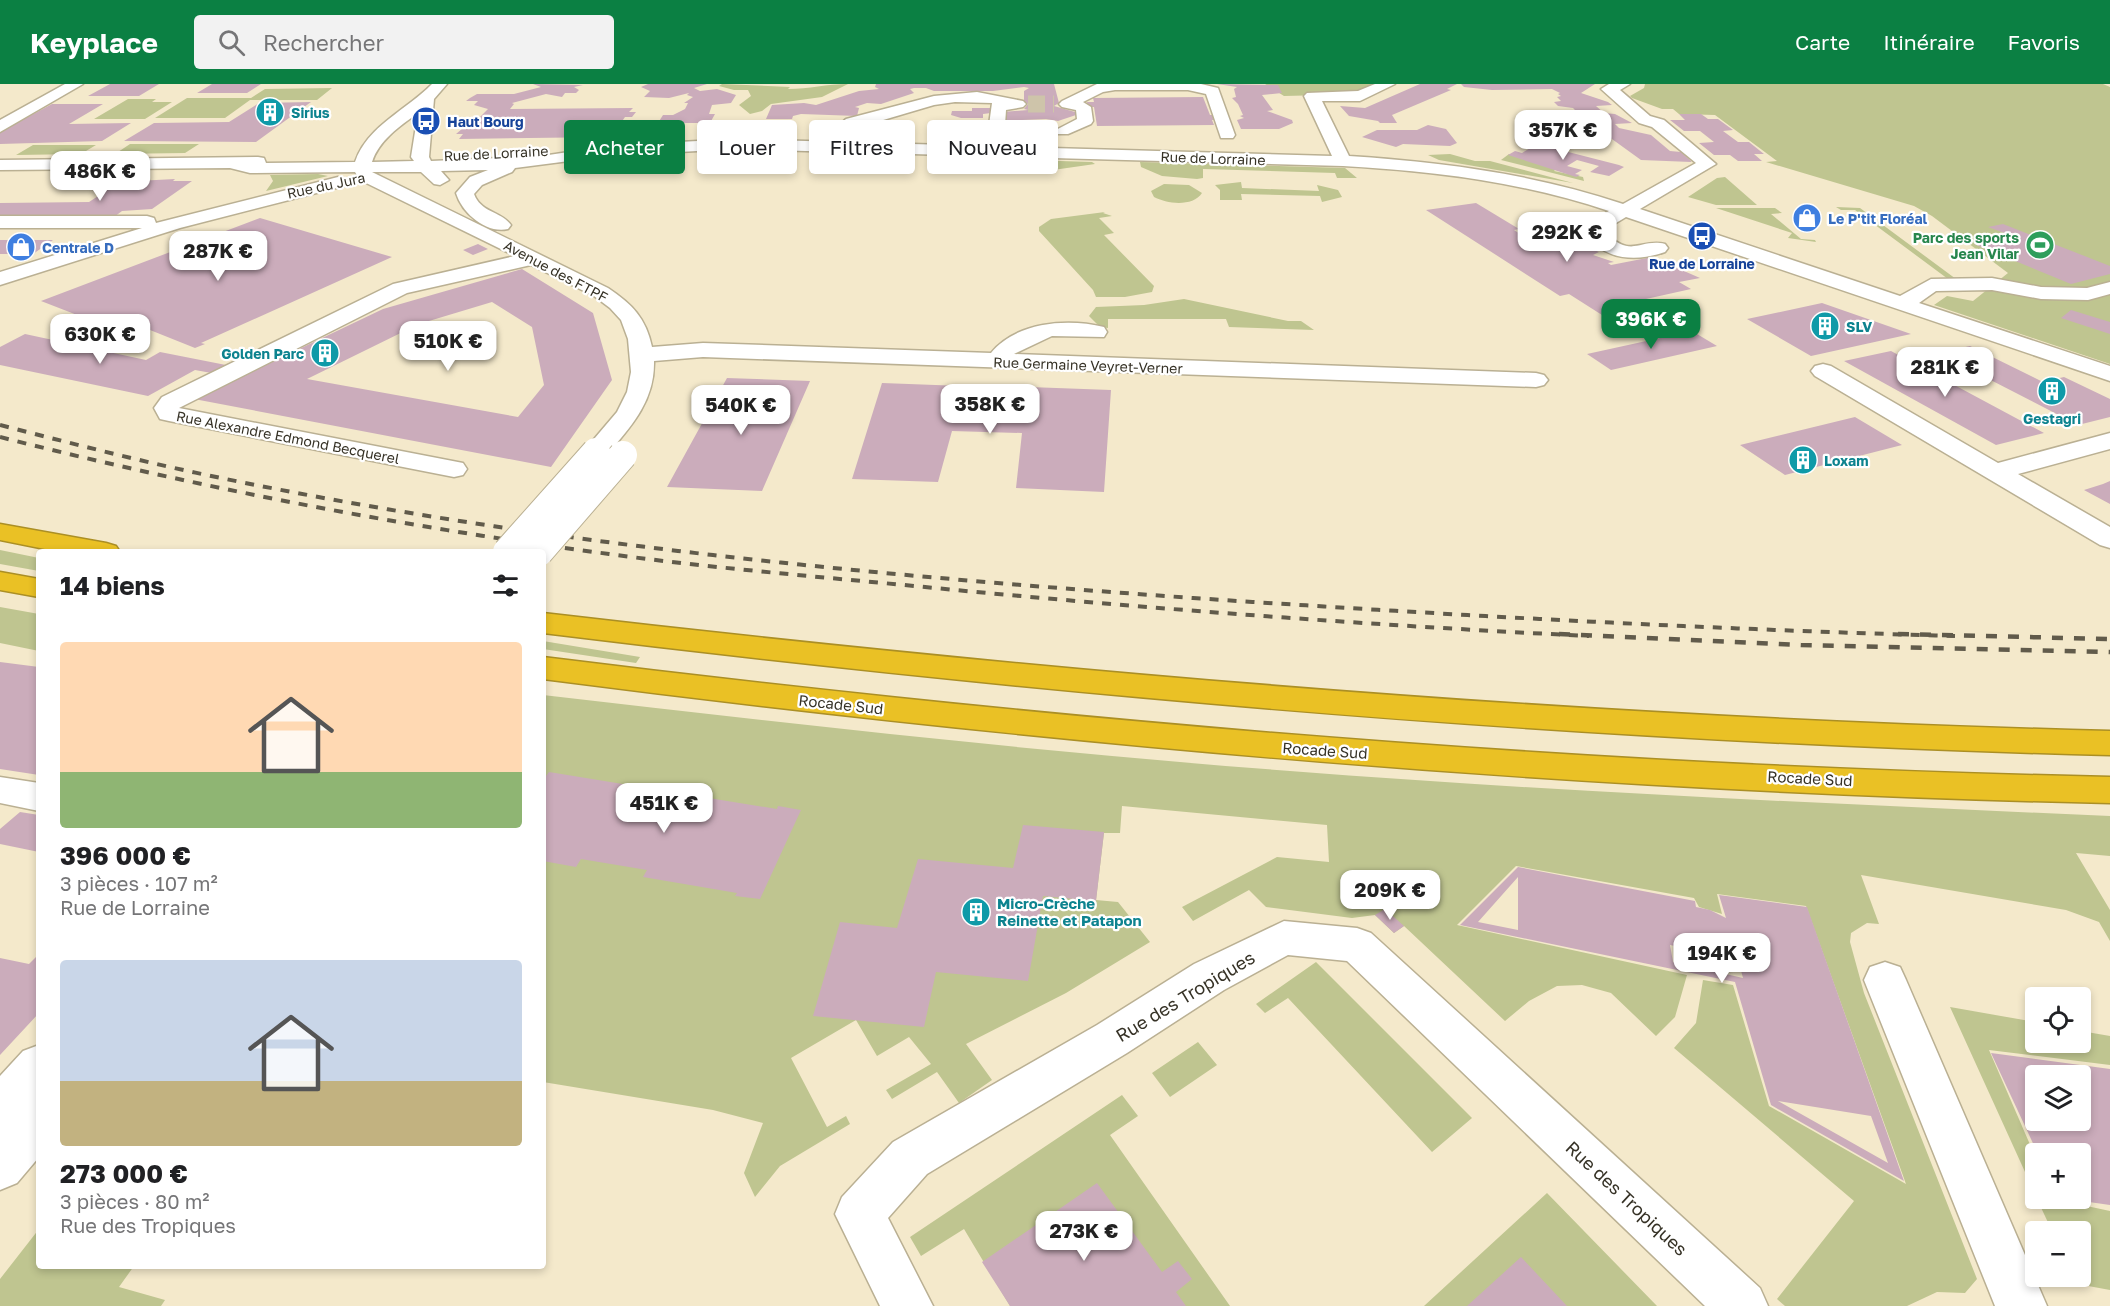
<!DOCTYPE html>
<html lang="fr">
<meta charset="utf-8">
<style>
body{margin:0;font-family:"Golos Text",sans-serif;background:#f2f2f2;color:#202124;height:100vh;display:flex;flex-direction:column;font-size:22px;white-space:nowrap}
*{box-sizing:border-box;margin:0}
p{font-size:20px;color:#757577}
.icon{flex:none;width:33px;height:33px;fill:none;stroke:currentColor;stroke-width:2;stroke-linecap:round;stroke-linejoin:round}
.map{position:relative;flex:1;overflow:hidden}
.drawer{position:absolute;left:36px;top:465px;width:510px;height:720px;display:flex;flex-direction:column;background:#fff;border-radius:6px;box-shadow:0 3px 9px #0003}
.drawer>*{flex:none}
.guide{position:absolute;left:564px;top:36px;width:570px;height:54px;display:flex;gap:12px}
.fabs{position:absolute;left:2025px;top:903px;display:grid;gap:12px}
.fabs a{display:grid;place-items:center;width:66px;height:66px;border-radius:6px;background:#fff;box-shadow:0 3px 9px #0003;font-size:30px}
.price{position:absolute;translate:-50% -51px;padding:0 14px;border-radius:12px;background:#fff;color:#222;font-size:20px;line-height:39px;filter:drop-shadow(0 2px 3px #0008)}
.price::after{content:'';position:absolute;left:50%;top:36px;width:18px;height:14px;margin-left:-9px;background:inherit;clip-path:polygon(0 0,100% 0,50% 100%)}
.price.active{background:#0b8043;color:#fff}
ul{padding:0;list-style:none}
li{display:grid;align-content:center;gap:12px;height:318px;padding:0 24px}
li span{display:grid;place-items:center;height:186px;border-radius:6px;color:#555}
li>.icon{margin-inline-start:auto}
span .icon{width:108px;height:108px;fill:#fffc;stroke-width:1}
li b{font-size:26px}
h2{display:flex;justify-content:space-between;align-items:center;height:72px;padding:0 24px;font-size:26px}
.pill{padding:0 21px;border-radius:6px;background:#fff;box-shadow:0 3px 9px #0003;font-size:21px;line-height:54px}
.pill.active{background:#0b8043;color:#fff}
header{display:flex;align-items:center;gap:36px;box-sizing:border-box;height:84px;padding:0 30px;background:#0b8043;color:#fff}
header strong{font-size:28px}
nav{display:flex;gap:33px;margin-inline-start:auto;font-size:21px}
.search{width:420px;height:54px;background:#f2f2f2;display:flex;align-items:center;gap:15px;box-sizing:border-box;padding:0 21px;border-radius:6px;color:#757577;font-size:22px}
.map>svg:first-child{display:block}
.green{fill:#bfc590}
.building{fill:#cbacbb;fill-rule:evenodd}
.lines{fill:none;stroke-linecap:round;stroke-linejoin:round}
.minor-tunnel{stroke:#cec4aa;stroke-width:17;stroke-dasharray:17 8;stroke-linecap:butt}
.minor-casing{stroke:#bab093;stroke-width:3}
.highway-casing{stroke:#ab8f25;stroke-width:3}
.minor{fill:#fff;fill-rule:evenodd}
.highway{fill:#eac125;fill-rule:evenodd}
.rail-far1{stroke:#615b4b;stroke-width:4;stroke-dasharray:9 9;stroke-linecap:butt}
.rail{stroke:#615b4b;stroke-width:4.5;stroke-dasharray:11 11;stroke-linecap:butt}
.minor-bridge-casing{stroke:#bab093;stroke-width:30;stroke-linecap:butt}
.minor-bridge{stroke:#fff;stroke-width:28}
.labels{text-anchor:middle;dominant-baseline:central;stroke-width:4.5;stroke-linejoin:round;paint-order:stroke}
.far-culture-label{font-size:14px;font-weight:bold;fill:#0d838f;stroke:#fff;text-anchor:start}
.far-transit-label{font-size:14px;font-weight:bold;fill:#164399;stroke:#fff;text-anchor:start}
.far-street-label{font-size:14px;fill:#363226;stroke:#fff}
.far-shop-label{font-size:14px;font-weight:bold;fill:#366cbe;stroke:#fff;text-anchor:start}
.far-leisure-label{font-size:14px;font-weight:bold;fill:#27864d;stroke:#fff;text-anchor:end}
.street-label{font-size:15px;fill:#363226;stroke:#fff}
.culture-label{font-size:15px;font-weight:bold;fill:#0d838f;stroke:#fff;text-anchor:start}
.near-street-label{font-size:18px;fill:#363226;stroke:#fff}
</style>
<header>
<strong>Keyplace</strong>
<div class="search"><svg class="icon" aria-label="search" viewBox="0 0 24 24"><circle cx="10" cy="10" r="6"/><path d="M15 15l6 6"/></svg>Rechercher</div>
<nav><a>Carte</a><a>Itinéraire</a><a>Favoris</a></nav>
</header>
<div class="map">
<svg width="2110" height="1222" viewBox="0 0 2110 1222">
<rect width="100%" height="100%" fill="#f4e9cb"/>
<path class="green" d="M722,0L790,3L788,5C809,5 827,0 848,0L822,13L771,20L762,27L750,30L739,21L751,12L748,6H734L719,2Z
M1265,0H1375L1372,4L1325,11L1284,12Z
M1645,0H2103L2110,3V280L1934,221L1947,212L1973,217L2008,189L1932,132L1914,122L1766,78L1777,77L1715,31L1679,30L1673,25H1662L1632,14L1630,12L1644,4Z
M332,4L317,16H250L225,34H155L187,14H251L265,5Z
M128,15H156L152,18H172L145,35H94Z
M130,60H199L185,69L115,70Z
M33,61H96L81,70L16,71Z
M1450,70L1475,77H1490L1573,99L1439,76L1428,71Z
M1509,70L1556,85L1554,87L1583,93L1584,97L1501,76Z
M1029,76L1092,78L1095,80L1039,88Z
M1140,78L1345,84L1357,94H1337L1335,89L1203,85V94L1197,95L1162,92L1141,83Z
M318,90L328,92L266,107L273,97L270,91Z
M1725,93L1757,121H1716L1688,113L1717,94Z
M1241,98L1242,104L1319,107L1317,101L1338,106L1342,113L1322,118L1320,112L1241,110L1242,116H1220V106L1215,101Z
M1164,100L1189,101L1202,109C1193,123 1167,120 1154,113L1151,107Z
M1836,123L1860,124L1956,195H1948L1855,126H1841Z
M1716,124H1775L1782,129L1771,130L1801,155L1815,156L1816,158L1788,154L1792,149Z
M1105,128L1103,129L1112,132L1099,134L1114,149L1104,151L1154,202L1152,208L1125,213H1096L1093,206L1039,147V143L1051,135Z
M1184,215L1288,237H1301L1314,246L1229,243L1226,235H1108V244L1100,243L1089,232L1096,223L1144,221Z
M0,466L39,474V487L0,480Z
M0,523L39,530V567L0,559Z
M543,557L640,573L636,579L543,565Z
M543,611C791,640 1040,668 1290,687C1563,708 1836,720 2110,732V772L2076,769L2110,826V857L2099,838L2066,826L1861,791L1879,840L1867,839L1851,849L1850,858L1864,909L1977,1195L1965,1209L1937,1208L1907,1222H1785L1777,1215L1854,1117L1674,964L1696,939L1703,896L1733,901L1769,1022L1906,1100L1806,822L1717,810L1722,830L1699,823L1694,814L1516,782L1457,841L1687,891L1675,933L1656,952L1611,909L1582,901L1557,902L1529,917L1505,937L1404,842L1394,849L1375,831L1352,834L1266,823L1249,806L1193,837L1182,823L1277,773L1329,778L1327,741L1122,722L1120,749H1104L1096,816L1118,818L1150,858L1066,909L966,960L992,996L959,1019L937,988L892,1015L886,1006L931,980L909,953L877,972L856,936L791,974L827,1043L846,1032L850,1040L780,1082L755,1113L744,1089L763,1039L713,1026L543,998Z
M1316,878L1472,1034L1432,1068L1288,914L1265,929L1256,920Z
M1950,923L2035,938L2036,958H2080L2081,947L2110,952V981L1989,966L2035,1072V1110Z
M1198,958L1217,981L1170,1013L1152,989Z
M1122,1011L1138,1032L1110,1051L1230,1222H1010L964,1145L921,1172L910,1153Z
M1547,1109L1657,1222H1424Z
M2037,1115H2054L2110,1127V1206L2034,1192L2028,1175L2035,1176L2036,1192H2080V1148L2052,1147Z
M39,1145V1182H134L119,1203L165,1216L161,1222H0V1195Z"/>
<path class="building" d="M110,0H159L139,12H88Z
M212,0H261L247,9H197Z
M533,0L583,1L574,3L579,6L576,9H565L562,13L546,10L512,19L514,20L510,25L633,24L629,28H636L632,33H625L611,53L459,55L463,50H456L463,44H469L488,25L474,21L478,17H466L470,14L477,10H514L541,3Z
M648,0H707L694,4L700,7L717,5L736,11L731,19L712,21L709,30H715L710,39H658L663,31H673L685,25L688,19H684L693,13L687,11L689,9L669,14L644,13L650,7L641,3Z
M876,0H1054L1059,19L1054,22L1075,28L1076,31L1058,37L1046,35L1002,37V28L1028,26L1024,25L1028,20L1024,17V7L1029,4L1024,3L993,7H934L926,4H914L910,5L914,9L881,20L867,19L855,23L859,24L857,32L801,30L793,32L792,35H766L772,21L804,19L816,21L859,7L879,5L875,3Z
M1217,0L1278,1L1282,9L1262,11L1273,26L1267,27L1292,36L1293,39L1279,45H1241L1237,36L1244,34L1240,32L1243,31L1238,20L1232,14L1236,13L1234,5L1237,3Z
M1420,0H1457L1447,5L1451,6L1392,31L1397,39H1380L1378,37L1349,32L1340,22L1365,24Z
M1461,0H1595L1581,9L1608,18L1612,21L1596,22L1604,29L1615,30L1632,39L1615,40L1619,44L1651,51L1670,67L1681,68L1692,78L1641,76L1605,50L1596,41L1582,37L1574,30H1579L1573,24L1558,22L1554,18L1561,17L1557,13L1561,12L1558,10L1560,9L1552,5L1492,6L1464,3Z
M1203,13L1210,31H1216L1218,36H1212L1214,41L1097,42L1094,23H1088L1087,18H1094L1093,14Z
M311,18L256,58L124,57L154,39L229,38L259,19Z
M52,20H103L69,40L131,39L102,57L0,60V48Z
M972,24H991V29L983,30V34H961L951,31L952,27H972Z
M1679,30H1701L1708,35H1718L1733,46L1723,47L1738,58H1749L1764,70H1754L1762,77H1738L1730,71H1714L1699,59L1714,58L1700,47H1684L1670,36H1685Z
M1428,41L1446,45L1457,59L1450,62L1403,60L1396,63L1362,53L1377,46H1417Z
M1537,60L1619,81L1624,83L1609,92L1590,88L1599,82L1577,76L1567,82L1582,86L1575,90L1580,91L1576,93L1508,71L1515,67L1522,69Z
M175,95L173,97H192L152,125L122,127L114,133L0,134V119L89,118L112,103L133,102L134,101H130L137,97Z
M1476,119L1519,145L1514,146L1520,150L1541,145L1599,168L1593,171L1614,178L1608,179L1611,181L1652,173L1700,194L1679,198L1691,205L1637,217L1647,222L1602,231L1569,210L1560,212L1426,126Z
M260,134L392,173L201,259L205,260L195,264L125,236L108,243L41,217Z
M2003,140L2110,182V190L2071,200L1974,160L2010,151L1988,143Z
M0,156H53L33,170H0Z
M478,160L488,165L473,171L463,166Z
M522,185L593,229L612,296L551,383L194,315L383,225ZM492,218L532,243L544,301L518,333L307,295L419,240Z
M1822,219L1911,250L1811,272L1747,235Z
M2071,226L2110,238V250L2061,234Z
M1692,247L1717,262L1611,286L1587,270Z
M25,250L146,276L160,268L231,282L217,290L195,286L148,312L0,281V263Z
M1970,262L2043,298L2064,293L2110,315V333L2078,341L1938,269Z
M1891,267L2044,349L1996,361L1844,277Z
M727,294L810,297L762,407L667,403Z
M882,299L962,302L956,322L1025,324L1029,303L1111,306L1104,408L1016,404L1022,349L952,347L938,398L852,395Z
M1855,333L1902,361L1785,391L1740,361Z
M2110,397V420L2084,406L2103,400Z
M0,578L39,583V691L0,685Z
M549,688L777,725L778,722L801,726L760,815L735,812L737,809L643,793L647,786L581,775L576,783L543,777V696Z
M20,728L39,731V768L0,760V745Z
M1023,741L1104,748L1096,817L1043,812L1028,897L936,888L924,943L813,932L840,838L897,844L918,775L1013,784Z
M1518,783L1695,817L1696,823L1710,826L1726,834L1719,811L1807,823L1904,1097L1771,1021L1735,898L1460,841ZM1518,793V846L1478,838ZM1670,861L1680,863L1710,880L1739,879L1743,894L1673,878ZM1778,1017L1871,1032L1888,1079Z
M1385,825L1404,842L1394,849L1375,831Z
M37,872L39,929L0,971V874L29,880Z
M1991,969L2110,985V1121L2075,1116L2080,1114V1070H2038ZM2036,992H2080V1036H2036Z
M1097,1099L1162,1188L1178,1177L1192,1195L1176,1208L1186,1222H1010L982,1178Z
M1521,1173L1567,1222H1467Z"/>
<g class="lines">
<path class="minor-tunnel" d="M1028,20H1054"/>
<g class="minor-casing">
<path id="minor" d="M65,0H83L0,48V36Z
M432,0H447L434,15L429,73L431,77L542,72L608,62L733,55L1332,72L1304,12L1307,9L1358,7L1375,0H1395L1360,17H1322L1349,72C1442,78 1534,90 1623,120L1696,79L1652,43L1639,39L1601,5L1609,0H1630L1620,6L1650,32L1664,36L1716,80L1640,125L1900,212L1931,195L1992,194L2041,203L2087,204L2110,198V210L2088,216L2041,215L1992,206L1936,207L1919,219L2110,282V297L1626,133L1606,145V149C1632,175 1640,154 1665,160L1668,164L1665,168C1637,178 1605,177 1586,150L1590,138L1609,127C1523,98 1434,87 1343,82L733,65L608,72L515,84L512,88L482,101L474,110C481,129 501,127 511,141L508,145C486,150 462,129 456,109L470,93L488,86L441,87L449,96L440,101L434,100L421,88H372L608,204C632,220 646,234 652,263L703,259L991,269C1016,238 1067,234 1104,243L1107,248L1104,253L1052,252L1014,270L1536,289L1544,291L1548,296L1544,301L1536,303L703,273L654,277C655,318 630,344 605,373L596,376L587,373L583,368L617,328L627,308L631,288L628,255L621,236L610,224L594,212L531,181L407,209L179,324L463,379L467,385L463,391L454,393L169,337L160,335L154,324L162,313L393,200L515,172L360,96L355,88L250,89L230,84L0,86V76L258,73L264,74L266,79L355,78C367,42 407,26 432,0ZM418,29L411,73L414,77L372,78C379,56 400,42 418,29Z
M1097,0H1201L1218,4L1235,51L1233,54H1221L1206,10L1188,6H1115L1103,8L1083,18L1091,23L1093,37L1091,40L1068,50H1056L1054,47L1077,35L1076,26L1062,23L1059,20L1062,17Z
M977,8L1023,17L1026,20L1023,23L1006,26L1005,41L997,46L989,41L992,19L955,18L934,21L846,47L838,42L846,35L934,12Z
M338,93L347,98L344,102L180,144L0,201V188L142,144H0V132H147L154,134L156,139Z
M1823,280L1831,282L1998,379L2110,349V365L2018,390L2110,443V464L2100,461L1815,292L1811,287L1815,282Z
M0,693L39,699V727L0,719Z
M1284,837L1357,844L1371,849L1760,1204L1768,1222H1705L1347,877L1288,871L1224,906L1127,969L927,1090L888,1134L933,1222H880L835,1130L842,1113L893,1058L1097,941L1194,880Z
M1885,878L1900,883L1906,896L2047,1222H1995L1864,896L1870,883Z
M39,961V1013L36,1017L39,1016V1073L17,1099L0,1106V992L23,967Z"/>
</g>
<g class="highway-casing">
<path id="highway" d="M0,440L106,459L116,462L120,468H60L0,456Z
M0,488L39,495V513L0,506Z
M543,529C1063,590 1586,634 2110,647V671C1586,658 1063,613 543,549Z
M543,573C1063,638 1586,682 2110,693V719C1586,708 1062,662 543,595Z"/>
</g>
<use href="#minor" class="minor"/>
<use href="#highway" class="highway"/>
<path class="rail-far1" d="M0,341C74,360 147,379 221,394C541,460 868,491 1193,514C1447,531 1701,545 1955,552
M0,353C201,404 404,443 609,470C711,484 812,492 914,502C1139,524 1364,541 1589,552"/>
<path class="rail" d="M1559,550L1801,561L2110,568
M1898,550L2110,555"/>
<g class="minor-bridge-casing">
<path id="minor-bridge" d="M507,468L596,368
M539,468L623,371"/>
</g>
<use href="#minor-bridge" class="minor-bridge"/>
</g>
<defs>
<g id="building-disc" transform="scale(1.5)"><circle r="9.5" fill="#0f9aa8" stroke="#fff"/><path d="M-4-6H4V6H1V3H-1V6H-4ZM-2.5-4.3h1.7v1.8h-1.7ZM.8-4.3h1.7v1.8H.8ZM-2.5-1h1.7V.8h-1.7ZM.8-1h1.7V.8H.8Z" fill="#fff"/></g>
<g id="bus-disc" transform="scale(1.5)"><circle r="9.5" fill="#1a4fb4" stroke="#fff"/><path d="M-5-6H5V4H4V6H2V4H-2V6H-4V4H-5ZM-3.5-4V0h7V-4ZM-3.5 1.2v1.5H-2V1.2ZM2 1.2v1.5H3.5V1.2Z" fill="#fff"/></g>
<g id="shop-disc" transform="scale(1.5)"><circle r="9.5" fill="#3f7fe0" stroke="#fff"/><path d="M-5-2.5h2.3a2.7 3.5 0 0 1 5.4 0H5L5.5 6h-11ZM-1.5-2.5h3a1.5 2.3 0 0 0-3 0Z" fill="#fff"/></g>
<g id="stadium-disc" transform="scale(1.5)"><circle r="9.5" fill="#2e9e5b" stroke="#fff"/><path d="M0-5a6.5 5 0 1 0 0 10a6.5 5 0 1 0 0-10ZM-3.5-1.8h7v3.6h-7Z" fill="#fff"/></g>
</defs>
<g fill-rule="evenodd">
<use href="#building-disc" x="270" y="28"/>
<use href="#bus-disc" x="426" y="37"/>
<use href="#shop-disc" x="1807" y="134"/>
<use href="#bus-disc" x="1702" y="152"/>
<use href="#stadium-disc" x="2040" y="161"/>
<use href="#shop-disc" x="21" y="163"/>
<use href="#building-disc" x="1825" y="242"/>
<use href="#building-disc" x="325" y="269"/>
<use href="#building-disc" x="2052" y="307"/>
<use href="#building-disc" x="1803" y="376"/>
<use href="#building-disc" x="976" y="828"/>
</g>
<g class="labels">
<g class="far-culture-label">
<text x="291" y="28">Sirius</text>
<text x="1846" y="242">SLV</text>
<text x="304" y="269" text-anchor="end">Golden Parc</text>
<text x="2052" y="334" text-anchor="middle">Gestagri</text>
<text x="1824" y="376">Loxam</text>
</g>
<g class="far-transit-label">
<text x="447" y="37">Haut Bourg</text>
<text x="1702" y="179" text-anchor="middle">Rue de Lorraine</text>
</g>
<g class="far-street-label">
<text transform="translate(496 69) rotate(-3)">Rue de Lorraine</text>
<text transform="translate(1213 74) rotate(2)">Rue de Lorraine</text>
<text transform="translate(326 101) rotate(-12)">Rue du Jura</text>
<text transform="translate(556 187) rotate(28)">Avenue des FTPF</text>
<text transform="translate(1088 281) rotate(2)">Rue Germaine Veyret-Verner</text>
<text transform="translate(288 353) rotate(11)">Rue Alexandre Edmond Becquerel</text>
</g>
<g class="far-shop-label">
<text x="1828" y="134">Le P'tit Floréal</text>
<text x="42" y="163">Centrale D</text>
</g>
<g class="far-leisure-label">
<text x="2019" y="153">Parc des sports<tspan x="2019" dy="16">Jean Vilar</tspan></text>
</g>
<g class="street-label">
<text transform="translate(841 620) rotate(6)">Rocade Sud</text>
<text transform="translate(1325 666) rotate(4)">Rocade Sud</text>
<text transform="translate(1810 694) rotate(3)">Rocade Sud</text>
</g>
<g class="culture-label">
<text x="997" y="819">Micro-Crèche<tspan x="997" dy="17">Reinette et Patapon</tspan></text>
</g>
<g class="near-street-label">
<text transform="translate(1185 912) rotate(-31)">Rue des Tropiques</text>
<text transform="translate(1627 1114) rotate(43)">Rue des Tropiques</text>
</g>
</g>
</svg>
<div class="fabs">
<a><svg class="icon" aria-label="locate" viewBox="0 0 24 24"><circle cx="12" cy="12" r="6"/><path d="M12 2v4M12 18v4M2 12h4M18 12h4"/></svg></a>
<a><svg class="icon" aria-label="layers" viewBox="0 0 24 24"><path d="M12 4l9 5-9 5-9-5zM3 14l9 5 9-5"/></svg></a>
<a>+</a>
<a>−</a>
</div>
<b class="price" style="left:1563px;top:77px">357K €</b>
<b class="price" style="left:100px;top:118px">486K €</b>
<b class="price" style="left:1567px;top:179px">292K €</b>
<b class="price" style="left:218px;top:198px">287K €</b>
<b class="price active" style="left:1651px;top:266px">396K €</b>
<b class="price" style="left:100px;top:281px">630K €</b>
<b class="price" style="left:448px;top:288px">510K €</b>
<b class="price" style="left:1945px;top:314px">281K €</b>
<b class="price" style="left:990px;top:351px">358K €</b>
<b class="price" style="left:741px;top:352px">540K €</b>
<b class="price" style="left:664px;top:750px">451K €</b>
<b class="price" style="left:1390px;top:837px">209K €</b>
<b class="price" style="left:1722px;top:900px">194K €</b>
<b class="price" style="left:1084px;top:1178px">273K €</b>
<div class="guide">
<a class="pill active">Acheter</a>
<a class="pill">Louer</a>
<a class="pill">Filtres</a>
<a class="pill">Nouveau</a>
</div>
<section class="drawer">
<h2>14 biens<svg class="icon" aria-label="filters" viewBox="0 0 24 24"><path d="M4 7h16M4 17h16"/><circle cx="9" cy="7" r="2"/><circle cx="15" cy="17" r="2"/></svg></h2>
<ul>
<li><span style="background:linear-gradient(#ffd9b3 70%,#8fb573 0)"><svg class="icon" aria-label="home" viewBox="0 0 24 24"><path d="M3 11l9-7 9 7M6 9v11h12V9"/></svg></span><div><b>396 000 €</b><p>3 pièces · 107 m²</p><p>Rue de Lorraine</p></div></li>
<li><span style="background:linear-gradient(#c9d6e8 65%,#c2b280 0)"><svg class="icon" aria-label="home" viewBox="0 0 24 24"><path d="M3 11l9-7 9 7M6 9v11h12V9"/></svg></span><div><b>273 000 €</b><p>3 pièces · 80 m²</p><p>Rue des Tropiques</p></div></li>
</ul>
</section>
</div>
